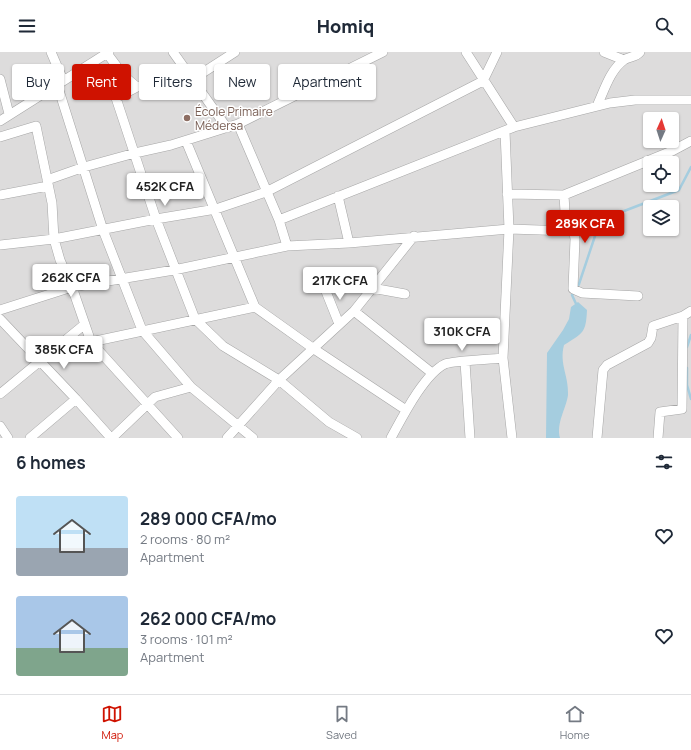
<!DOCTYPE html>
<meta charset="utf-8">
<style>
body{margin:0;font-family:Manrope,sans-serif;background:#f2f2f3;color:#1f2937;height:100vh;display:flex;flex-direction:column;font-size:15px;white-space:nowrap}
*{box-sizing:border-box;margin:0}
p{font-size:13px;color:#747a83}
.icon{flex:none;width:22px;height:22px;fill:none;stroke:currentColor;stroke-width:2;stroke-linecap:round;stroke-linejoin:round}
.map{position:relative;height:386px;overflow:hidden}
.panel{display:flex;flex-direction:column;background:#fff;flex:1}
.panel>*{flex:none}
.top-card{position:absolute;left:12px;top:12px;width:400px;height:36px;display:flex;gap:8px}
.needle{width:26px;rotate:3deg}
.buttons{position:absolute;left:643px;top:60px;display:grid;gap:8px}
.buttons a{display:grid;place-items:center;width:36px;height:36px;border-radius:4px;background:#fff;box-shadow:0 1px 3px #0004;font-size:20px}
.price{position:absolute;translate:-50% -34px;padding:0 9px;border-radius:4px;background:#fff;color:#222;font-size:13px;line-height:26px;filter:drop-shadow(0 1px 2px #0008)}
.price::after{content:'';position:absolute;left:50%;top:24px;width:12px;height:9px;margin-left:-6px;background:inherit;clip-path:polygon(0 0,100% 0,50% 100%)}
.price.selected{background:#cf1200;color:#fff}
ul{padding:0;list-style:none}
li{display:flex;align-items:center;gap:12px;height:100px;padding:0 16px}
li span{display:grid;place-items:center;flex:none;width:112px;height:80px;border-radius:4px;color:#555}
li>.icon{margin-inline-start:auto}
span .icon{width:48px;height:48px;fill:#fffc;stroke-width:1}
li b{font-size:17px}
h2{display:flex;justify-content:space-between;align-items:center;height:48px;padding:0 16px;font-size:17px}
.chip{padding:0 14px;border-radius:4px;background:#fff;box-shadow:0 1px 3px #0004;font-size:14px;line-height:36px}
.chip.selected{background:#cf1200;color:#fff}
header{display:flex;justify-content:space-between;align-items:center;height:52px;padding:0 16px;background:#fff;font-size:18px;font-weight:800}
.menu{display:flex;justify-content:space-around;align-items:center;height:56px;border-top:1px solid #e0e1e3;background:#fff;font-size:11px;color:#747a83}
.menu a{display:grid;justify-items:center;gap:2px}
.menu .selected{color:#cf1200}
.map>svg:first-child{display:block}
.residential{fill:#dddcdc;fill-rule:evenodd}
.water{fill:#a5cddf}
.lines{fill:none;stroke-linecap:round;stroke-linejoin:round}
.stream{stroke:#a5cddf;stroke-width:2.5}
.minor-casing{stroke:#a6a6a6;stroke-width:10}
.minor{stroke:#fff;stroke-width:9}
.education-dot{fill:#8d6e63;stroke:#fff;stroke-width:1.5}
.labels{text-anchor:middle;dominant-baseline:central;stroke-width:3;stroke-linejoin:round;paint-order:stroke}
.education-label{font-size:12px;fill:#785e54;stroke:#fff;text-anchor:start}
</style>
<header><svg class="icon" aria-label="menu" viewBox="0 0 24 24"><path d="M4 6h16M4 12h16M4 18h16"/></svg>Homiq<svg class="icon" aria-label="search" viewBox="0 0 24 24"><circle cx="10" cy="10" r="6"/><path d="M15 15l6 6"/></svg></header>
<div class="map">
<svg width="691" height="386" viewBox="0 0 691 386">
<rect width="100%" height="100%" fill="#f0eee5"/>
<path class="residential" d="M0,0H691V386H0ZM650,67H672V89H650ZM650,111H672V133H650ZM650,155H672V177H650Z"/>
<path class="water" d="M578,250L587,258C586,281 583,281 564,293C559,312 569,324 568,343C566,357 556,371 560,386H546L547,301L563,278L569,267L571,255Z"/>
<g class="lines">
<path class="stream" d="M577,254L572,243L579,232L598,175L611,164L679,138L691,115
M687,295L691,283
M687,316V333L691,347"/>
<g class="minor-casing">
<path id="minor" d="M51,0L63,28
M106,0L124,24L137,35
M173,0L227,76
M466,0L514,75
M604,0L624,8
M185,17L137,35L116,46L156,167L195,267L223,294L279,328L329,370L357,386
M0,27L9,62
M193,27L235,0
M57,32L103,178L142,278L191,335L253,386
M597,54C604,39 610,18 624,8C629,4 635,6 640,0
M0,69L109,0
M238,72L279,168L287,194
M505,79L509,177L503,306L512,386
M0,85L36,74L52,151L54,187L60,208L72,235L0,258
M186,89L255,255L314,297L406,358
M47,128L84,115L135,101L171,93L238,72L383,0
M507,142L564,143L672,99L691,89
M0,143L48,134
M564,143L566,177
M338,144L349,191L509,177L570,179L574,181L575,187L573,237L582,241L638,244
M279,168L514,75L610,51L635,48H691
M0,193L54,187L156,167L216,157L266,140L483,29L497,0
M323,232L339,272
M372,236L405,242
M255,255L91,290L72,235L174,218L287,194L349,191
M354,259L432,321
M0,267L76,347L111,386
M91,290L178,386
M465,310L470,386
M0,342L85,272
M0,374L8,386
M30,386L76,347
M112,386L155,345L191,335
M227,386L279,328L354,259L414,184
M391,386C402,366 424,322 445,312C451,309 493,307 503,306
M597,386L603,318L607,313L648,291L651,286L653,274L683,264L691,259
M658,386L660,360L682,357L683,264"/>
</g>
<use href="#minor" class="minor"/>
</g>
<circle class="education-dot" cx="187" cy="66" r="4"/>
<g class="labels">
<g class="education-label">
<text x="195" y="59">École Primaire<tspan x="195" dy="14">Médersa</tspan></text>
</g>
</g>
</svg>
<div class="buttons">
<a><svg class="needle" viewBox="-14 -14 28 28"><path d="M0-13l5 13h-10z" fill="#e53935"/><path d="M0 13l5-13h-10z" fill="#747a83"/></svg></a>
<a><svg class="icon" aria-label="locate" viewBox="0 0 24 24"><circle cx="12" cy="12" r="6"/><path d="M12 2v4M12 18v4M2 12h4M18 12h4"/></svg></a>
<a><svg class="icon" aria-label="layers" viewBox="0 0 24 24"><path d="M12 4l9 5-9 5-9-5zM3 14l9 5 9-5"/></svg></a>
</div>
<b class="price" style="left:165px;top:155px">452K CFA</b>
<b class="price selected" style="left:585px;top:192px">289K CFA</b>
<b class="price" style="left:71px;top:246px">262K CFA</b>
<b class="price" style="left:340px;top:249px">217K CFA</b>
<b class="price" style="left:462px;top:300px">310K CFA</b>
<b class="price" style="left:64px;top:318px">385K CFA</b>
<div class="top-card">
<a class="chip">Buy</a>
<a class="chip selected">Rent</a>
<a class="chip">Filters</a>
<a class="chip">New</a>
<a class="chip">Apartment</a>
</div>
</div>
<section class="panel">
<h2>6 homes<svg class="icon" aria-label="filters" viewBox="0 0 24 24"><path d="M4 7h16M4 17h16"/><circle cx="9" cy="7" r="2"/><circle cx="15" cy="17" r="2"/></svg></h2>
<ul>
<li><span style="background:linear-gradient(#bfe0f5 65%,#9aa5b1 0)"><svg class="icon" aria-label="home" viewBox="0 0 24 24"><path d="M3 11l9-7 9 7M6 9v11h12V9"/></svg></span><div><b>289 000 CFA/mo</b><p>2 rooms · 80 m²</p><p>Apartment</p></div><svg class="icon" aria-label="heart" viewBox="0 0 24 24"><path d="M12 20l-8-8c-3-5 5-10 8-4 3-6 11-1 8 4z"/></svg></li>
<li><span style="background:linear-gradient(#a9c7e8 65%,#7fa58c 0)"><svg class="icon" aria-label="home" viewBox="0 0 24 24"><path d="M3 11l9-7 9 7M6 9v11h12V9"/></svg></span><div><b>262 000 CFA/mo</b><p>3 rooms · 101 m²</p><p>Apartment</p></div><svg class="icon" aria-label="heart" viewBox="0 0 24 24"><path d="M12 20l-8-8c-3-5 5-10 8-4 3-6 11-1 8 4z"/></svg></li>
</ul>
</section>
<nav class="menu">
<a class="selected"><svg class="icon" aria-label="map" viewBox="0 0 24 24"><path d="M3 6l6-2 6 2 6-2v14l-6 2-6-2-6 2zM9 4v14M15 6v14"/></svg>Map</a>
<a><svg class="icon" aria-label="saved" viewBox="0 0 24 24"><path d="M7 4h10v16l-5-4-5 4z"/></svg>Saved</a>
<a><svg class="icon" aria-label="home" viewBox="0 0 24 24"><path d="M3 11l9-7 9 7M6 9v11h12V9"/></svg>Home</a>
</nav>
